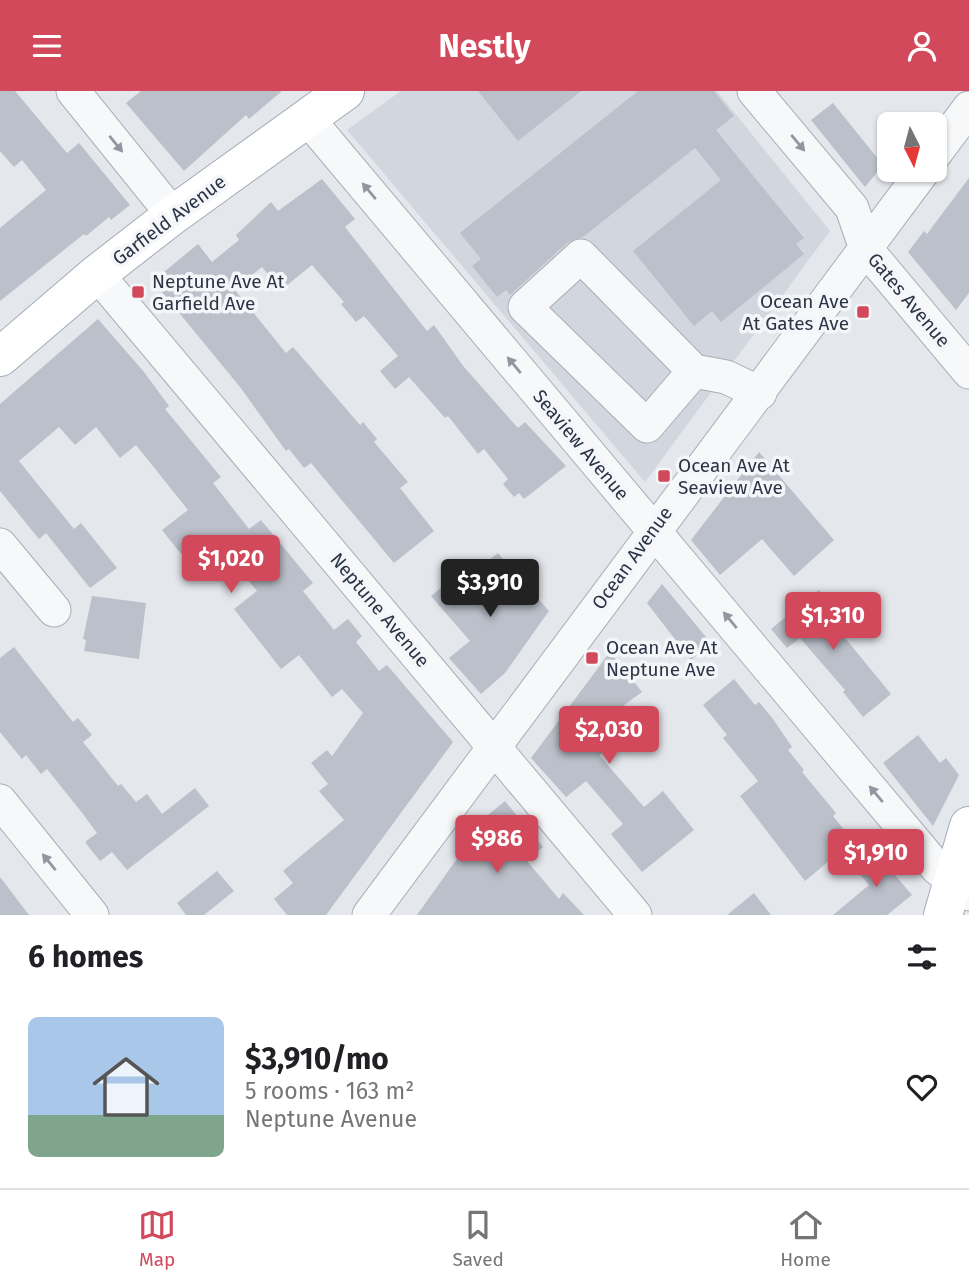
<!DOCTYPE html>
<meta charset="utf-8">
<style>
body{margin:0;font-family:"Fira Sans",sans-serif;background:#f2f2f2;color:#202124;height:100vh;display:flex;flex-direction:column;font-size:26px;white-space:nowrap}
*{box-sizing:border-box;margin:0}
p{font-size:23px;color:#757577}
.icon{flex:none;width:38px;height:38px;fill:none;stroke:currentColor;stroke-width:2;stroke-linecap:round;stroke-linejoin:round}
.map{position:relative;height:824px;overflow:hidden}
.drawer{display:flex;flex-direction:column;background:#fff;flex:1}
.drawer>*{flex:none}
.needle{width:46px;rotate:174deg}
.tools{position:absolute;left:877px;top:21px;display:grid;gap:14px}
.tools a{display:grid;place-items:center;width:70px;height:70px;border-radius:10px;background:#fff;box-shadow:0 2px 5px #0004;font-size:35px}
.price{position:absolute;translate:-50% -60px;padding:0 16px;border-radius:7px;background:#d1495b;color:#fff;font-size:23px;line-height:46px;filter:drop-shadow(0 2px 4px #0008)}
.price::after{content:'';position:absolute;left:50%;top:42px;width:21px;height:16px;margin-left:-10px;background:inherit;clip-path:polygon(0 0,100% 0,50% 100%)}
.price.on{background:#222;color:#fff}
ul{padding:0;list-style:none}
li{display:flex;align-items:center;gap:21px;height:175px;padding:0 28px}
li+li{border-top:2px solid #e0e0e0}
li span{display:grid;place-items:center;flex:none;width:196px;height:140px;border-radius:10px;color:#555}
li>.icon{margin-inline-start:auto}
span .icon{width:84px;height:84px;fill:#fffc;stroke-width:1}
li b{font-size:30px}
h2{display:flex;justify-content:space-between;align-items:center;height:84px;padding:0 28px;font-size:30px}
header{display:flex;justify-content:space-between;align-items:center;height:91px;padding:0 28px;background:#d1495b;color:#fff;font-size:32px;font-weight:700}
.tab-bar{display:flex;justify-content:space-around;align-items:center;height:98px;border-top:2px solid #e0e0e0;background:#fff;font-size:19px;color:#757577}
.tab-bar a{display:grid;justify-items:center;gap:4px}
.tab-bar .on{color:#d1495b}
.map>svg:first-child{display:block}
.built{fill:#d2d6de}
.building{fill:#bbc0ca}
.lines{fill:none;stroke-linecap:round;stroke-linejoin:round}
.minor-casing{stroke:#a9aeb7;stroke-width:35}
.major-casing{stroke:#a3abb8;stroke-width:40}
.minor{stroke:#f7f8fa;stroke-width:33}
.major{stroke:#fff;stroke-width:38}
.oneway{fill:#9196a0}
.poi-dot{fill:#d1495b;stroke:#f4f6f9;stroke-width:2.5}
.labels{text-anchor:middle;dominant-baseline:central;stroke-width:7;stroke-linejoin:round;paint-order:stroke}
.street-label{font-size:19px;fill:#2b3445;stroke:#f4f6f9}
.poi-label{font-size:19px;fill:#2b3445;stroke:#f4f6f9;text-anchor:start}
</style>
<header><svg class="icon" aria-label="menu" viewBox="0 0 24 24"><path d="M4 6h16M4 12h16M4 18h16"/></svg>Nestly<svg class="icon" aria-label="person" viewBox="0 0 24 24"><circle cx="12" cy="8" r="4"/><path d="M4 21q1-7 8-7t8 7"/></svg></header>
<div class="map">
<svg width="969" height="824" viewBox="0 0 969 824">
<rect width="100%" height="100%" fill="#e4e7ec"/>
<path class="built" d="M401,0H717L830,140L645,391L347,39Z"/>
<path class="building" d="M0,0H15L67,62L79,52L130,114L111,129L109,126L86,145L84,143L0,210V137L46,99L22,69L14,76L0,60Z
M141,0H282L249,28L246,24L184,80L126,12Z
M478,0H581L518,50Z
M638,0H714L734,25L716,39L804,147L796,153L804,163L721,231L712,220L694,235L633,160L721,89L695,57L583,146L568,151L510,204L506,199L497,206L472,175L481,168L460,142Z
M833,12L883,74L865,96L811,29Z
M969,87V202L956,219L908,161L924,140L927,143Z
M322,88L355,128L345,136L427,240L434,234L464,276L518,337L525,331L566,375L524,408L519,402L514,406L503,393L508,388L484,358L478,363L448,325L445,327L409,286L395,298L380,280L398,265L364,225L356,231L341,213L344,211L312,174L281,199L262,176L234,198L286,262L293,256L360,334L363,331L377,348L374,351L408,391L400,397L434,440L394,472L311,372L304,377L289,358L286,360L240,296L153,190L198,153L212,171L239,149L236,144L271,111L278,120Z
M98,228L144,281L169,315L165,318L221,386L213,392L249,438L261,429L313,492L303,500L334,539L348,528L362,545L356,551L379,580L387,574L453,651L326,824H287L274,808L293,792L283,780L344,729L319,700L328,693L311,672L327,659L332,665L363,622L342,598L332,606L299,564L281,578L234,518L257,500L222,456L195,477L177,458L162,439L188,419L136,354L120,367L96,336L75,354L59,336L19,370L74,438L81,432L117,477L90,497L46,442L39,448L0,400V313Z
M759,361L834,449L794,485L762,448L720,484L691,449Z
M498,462L549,520L505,582L481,603L449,567L470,550L431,505L473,470L479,477Z
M662,493L711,552L691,569L647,512Z
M819,499L835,518L827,525L891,603L863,626L843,601L845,599L800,547L787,557L771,538Z
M92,505L146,512L139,568L84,560L86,549L83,548Z
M14,556L73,631L78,627L92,644L83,651L118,695L121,693L136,711L147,703L162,723L195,697L209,715L127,779L112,761L100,770L85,751L97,742L83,723L47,678L41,683L26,664L22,668L0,641V567Z
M610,561L642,601L624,614L627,618L607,635L619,648L599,664L644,716L663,700L694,739L642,781L611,743L623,733L586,690L566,706L531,667Z
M734,588L755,614L759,611L773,628L792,656L788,659L804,679L802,681L836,722L833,725L853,750L805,790L740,705L758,690L723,647L727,644L703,614Z
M918,644L940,672L946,667L959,684L933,735L883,672Z
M505,710L543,756L527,770L559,808L563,802L584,824H417L488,724Z
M873,758L912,804L887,824H833L869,794L853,775Z
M217,780L234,800L204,824H186L177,812Z
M0,786L29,824H0Z
M754,802L771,824H727Z"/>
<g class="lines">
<g class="minor-casing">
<path id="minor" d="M73,0L173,124
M754,0L852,117L866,158L969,281
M308,28L937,777L969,803
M934,64L969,17
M97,183L635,824
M694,280L647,335L525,216L581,165L694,280L726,286L760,302
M0,454L54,519
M0,710L92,824
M369,824L924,79"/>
</g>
<g class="major-casing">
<path id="major" d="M0,266L97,183L173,124L345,0
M943,824L969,735"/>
</g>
<use href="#minor" class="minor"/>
<use href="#major" class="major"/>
</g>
<defs><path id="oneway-solid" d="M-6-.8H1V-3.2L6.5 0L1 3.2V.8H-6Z" transform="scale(1.75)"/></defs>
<g class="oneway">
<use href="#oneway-solid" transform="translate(798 52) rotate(50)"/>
<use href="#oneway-solid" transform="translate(116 53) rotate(51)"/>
<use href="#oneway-solid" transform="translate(369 100) rotate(-130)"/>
<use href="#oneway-solid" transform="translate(514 274) rotate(-130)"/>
<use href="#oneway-solid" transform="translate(730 529) rotate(-130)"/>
<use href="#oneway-solid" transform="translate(876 703) rotate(-130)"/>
<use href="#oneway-solid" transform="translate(49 771) rotate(-129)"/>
</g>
<g class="poi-dot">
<rect x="131" y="194" width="14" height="14" rx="3.5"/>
<rect x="856" y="214" width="14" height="14" rx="3.5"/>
<rect x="657" y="378" width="14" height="14" rx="3.5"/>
<rect x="585" y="560" width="14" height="14" rx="3.5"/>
</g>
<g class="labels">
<g class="street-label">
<text transform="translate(169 129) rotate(-37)">Garfield Avenue</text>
<text transform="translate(909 209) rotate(50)">Gates Avenue</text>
<text transform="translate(581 354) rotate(50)">Seaview Avenue</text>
<text transform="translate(632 467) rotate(-54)">Ocean Avenue</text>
<text transform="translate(380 519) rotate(50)">Neptune Avenue</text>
</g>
<g class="poi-label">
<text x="152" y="190">Neptune Ave At<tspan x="152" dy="22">Garfield Ave</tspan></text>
<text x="849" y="210" text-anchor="end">Ocean Ave<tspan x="849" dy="22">At Gates Ave</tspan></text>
<text x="678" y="374">Ocean Ave At<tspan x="678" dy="22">Seaview Ave</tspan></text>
<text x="606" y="556">Ocean Ave At<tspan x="606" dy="22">Neptune Ave</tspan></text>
</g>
</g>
</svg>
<div class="tools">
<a><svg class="needle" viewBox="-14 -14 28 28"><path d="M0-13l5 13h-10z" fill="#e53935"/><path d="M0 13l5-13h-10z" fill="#757577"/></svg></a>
</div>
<b class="price" style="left:231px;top:504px">$1,020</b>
<b class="price on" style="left:490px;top:528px">$3,910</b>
<b class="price" style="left:833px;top:561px">$1,310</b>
<b class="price" style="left:609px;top:675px">$2,030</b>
<b class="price" style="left:497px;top:784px">$986</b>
<b class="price" style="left:876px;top:798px">$1,910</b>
</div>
<section class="drawer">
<h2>6 homes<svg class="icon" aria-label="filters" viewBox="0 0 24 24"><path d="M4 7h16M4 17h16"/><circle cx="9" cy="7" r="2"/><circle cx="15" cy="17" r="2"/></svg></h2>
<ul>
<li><span style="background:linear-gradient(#a9c7e8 70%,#7fa58c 0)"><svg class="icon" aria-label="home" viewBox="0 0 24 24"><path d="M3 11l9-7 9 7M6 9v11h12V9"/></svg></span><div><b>$3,910/mo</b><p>5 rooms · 163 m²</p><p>Neptune Avenue</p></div><svg class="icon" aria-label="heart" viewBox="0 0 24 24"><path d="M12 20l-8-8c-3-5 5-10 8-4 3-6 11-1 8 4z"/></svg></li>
</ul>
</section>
<nav class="tab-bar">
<a class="on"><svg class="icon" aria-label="map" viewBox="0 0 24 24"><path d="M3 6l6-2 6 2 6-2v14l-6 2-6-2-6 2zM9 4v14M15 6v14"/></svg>Map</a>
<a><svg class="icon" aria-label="saved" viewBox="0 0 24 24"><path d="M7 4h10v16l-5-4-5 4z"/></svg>Saved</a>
<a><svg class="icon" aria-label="home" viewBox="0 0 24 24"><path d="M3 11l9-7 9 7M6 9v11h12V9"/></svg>Home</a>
</nav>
